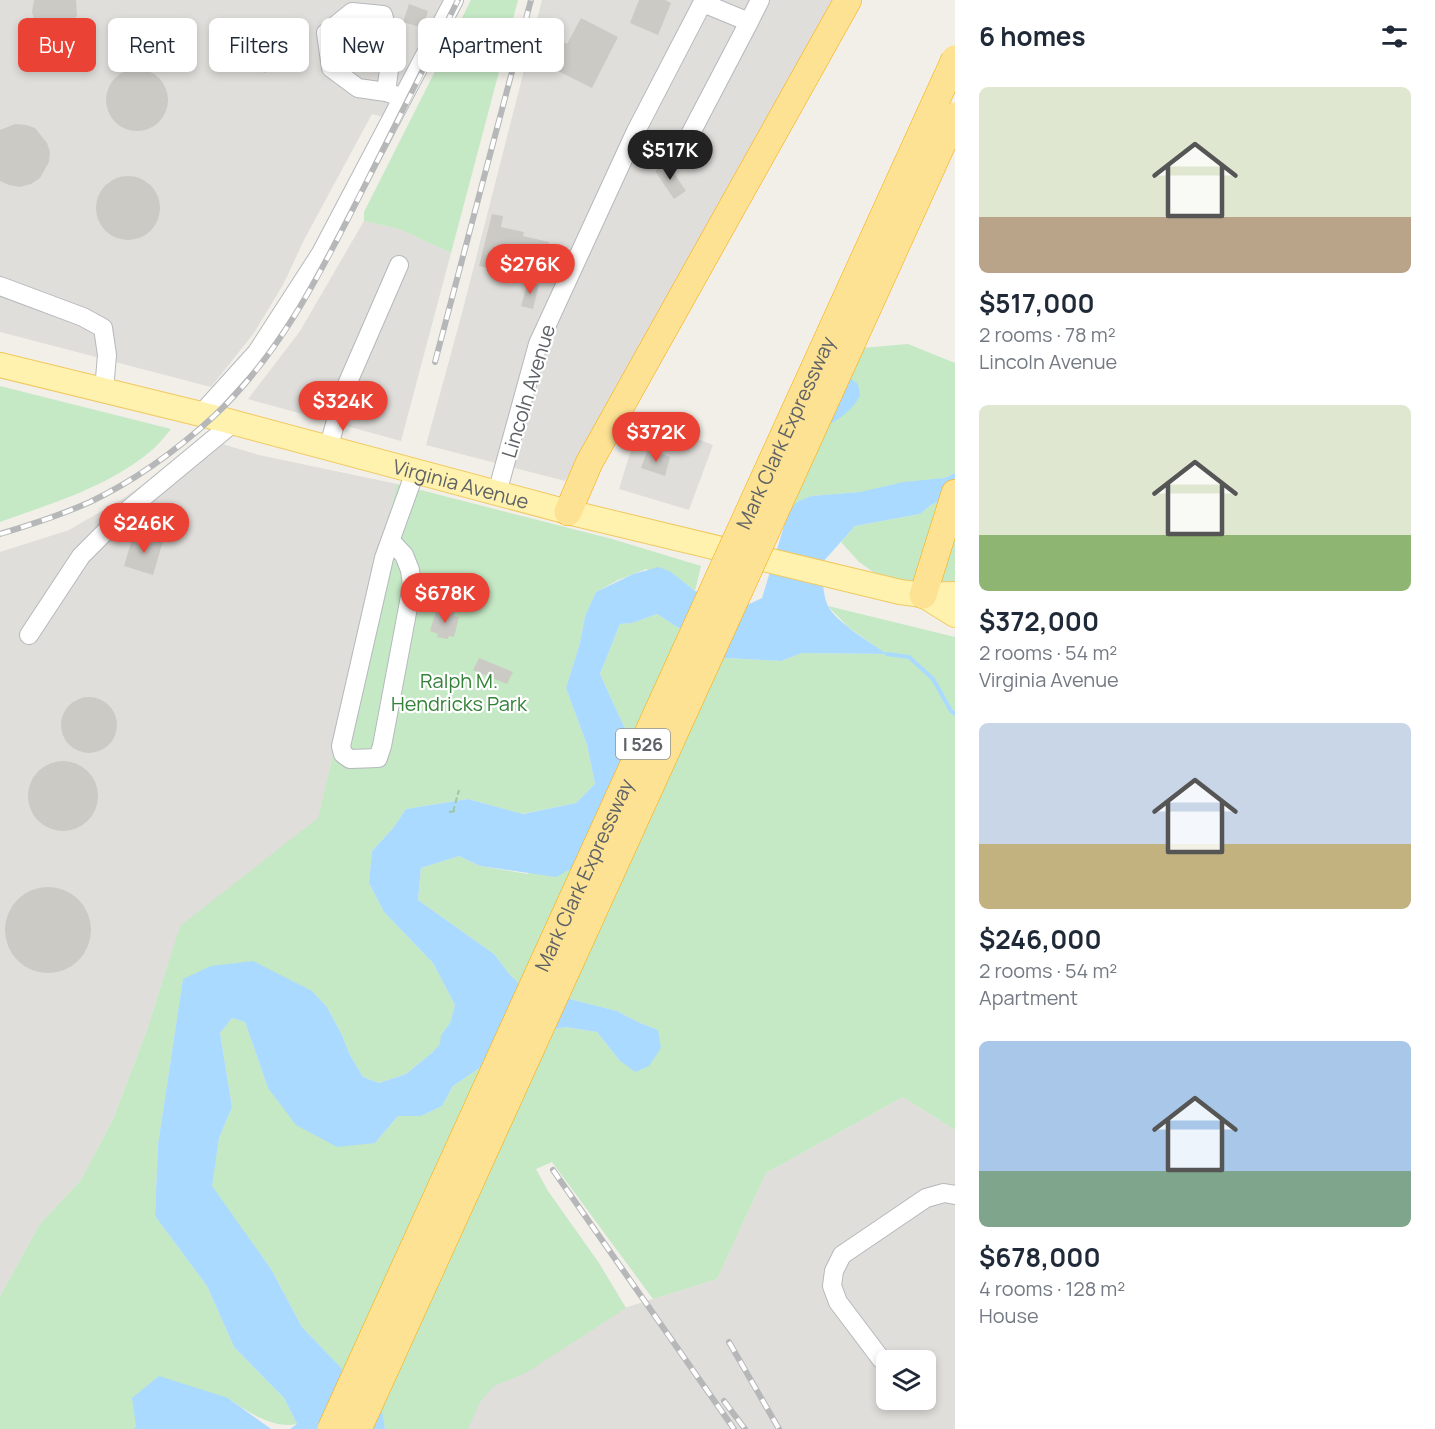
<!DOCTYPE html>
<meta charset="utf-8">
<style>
body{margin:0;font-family:Manrope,sans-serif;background:#f6f6f7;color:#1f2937;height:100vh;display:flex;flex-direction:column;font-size:22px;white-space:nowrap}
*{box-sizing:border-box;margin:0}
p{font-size:20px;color:#747a83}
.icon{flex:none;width:33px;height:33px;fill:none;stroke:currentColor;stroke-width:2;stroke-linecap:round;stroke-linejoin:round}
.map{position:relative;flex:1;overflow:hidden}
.sheet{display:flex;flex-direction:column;background:#fff;width:480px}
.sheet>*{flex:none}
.guide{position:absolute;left:18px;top:18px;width:570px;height:54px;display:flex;gap:12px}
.fabs{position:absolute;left:876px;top:1350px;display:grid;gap:12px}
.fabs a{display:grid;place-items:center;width:60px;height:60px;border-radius:9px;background:#fff;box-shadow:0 3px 9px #0003;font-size:30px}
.price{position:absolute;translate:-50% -51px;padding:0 14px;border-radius:21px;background:#ea4335;color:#fff;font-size:20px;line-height:39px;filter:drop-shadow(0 2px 3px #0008)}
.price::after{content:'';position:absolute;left:50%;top:36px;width:18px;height:14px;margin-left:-9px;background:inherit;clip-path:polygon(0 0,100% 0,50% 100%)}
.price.current{background:#222;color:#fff}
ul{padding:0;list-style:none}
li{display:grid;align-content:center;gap:12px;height:318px;padding:0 24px}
li span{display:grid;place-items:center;height:186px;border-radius:9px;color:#555}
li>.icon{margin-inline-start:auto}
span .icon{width:108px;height:108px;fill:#fffc;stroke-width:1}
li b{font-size:26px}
h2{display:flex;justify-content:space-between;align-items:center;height:72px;padding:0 24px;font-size:26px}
.chip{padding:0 21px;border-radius:9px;background:#fff;box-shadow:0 3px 9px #0003;font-size:21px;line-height:54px}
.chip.current{background:#ea4335;color:#fff}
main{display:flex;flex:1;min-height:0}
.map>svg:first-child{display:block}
.industrial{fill:#e0deda;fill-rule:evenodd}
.green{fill:#c5e8c5}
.water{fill:#aadaff}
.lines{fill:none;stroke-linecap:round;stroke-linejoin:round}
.stream{stroke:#aadaff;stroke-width:4}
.building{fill:#cccac5}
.minor-casing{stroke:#b5b8bc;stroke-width:20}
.major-casing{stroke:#f2c960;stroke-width:26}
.highway-casing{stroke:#f9ab00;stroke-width:28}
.path{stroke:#9cc7a9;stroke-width:2;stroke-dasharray:6 3;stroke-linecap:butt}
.minor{stroke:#fff;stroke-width:18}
.major{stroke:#fff2af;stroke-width:24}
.highway{stroke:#fde293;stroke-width:27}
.rail-casing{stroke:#b6b7b8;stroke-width:6}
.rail{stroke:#fff;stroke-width:4;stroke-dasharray:11;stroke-linecap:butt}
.highway-bridge-casing{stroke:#f9ab00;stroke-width:28;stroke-linecap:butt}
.highway-bridge{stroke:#fde293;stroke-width:27}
.labels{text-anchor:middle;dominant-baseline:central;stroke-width:4.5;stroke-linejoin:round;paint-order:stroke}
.shield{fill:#fff;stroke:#8f9295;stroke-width:1.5}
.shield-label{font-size:18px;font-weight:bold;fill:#5f6368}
.street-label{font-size:20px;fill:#5f6368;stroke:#fff}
.park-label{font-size:20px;fill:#348238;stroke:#fff}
</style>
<main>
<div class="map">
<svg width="955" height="1429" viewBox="0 0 955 1429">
<rect width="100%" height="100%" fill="#f1efe8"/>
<path class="industrial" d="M0,0H454L394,120L372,114L304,240L284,283L254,333L211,387L0,332Z
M542,0H832L634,360L565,481L426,445L462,313Z
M364,221L399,229L451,253L401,441L248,399L300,331Z
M641,417L713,445L689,510L619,489Z
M202,438L259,455L397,484L318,819L180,927L146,1033L113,1119L81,1180L40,1224L0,1296V552L69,530L119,501L166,469Z
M903,1097L955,1130V1429H414L458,1360L717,1279L766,1173ZM886,1360H926V1400H886Z"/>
<path class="green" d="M471,0H518L451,253L399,229L364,221V212Z
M908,344L955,363V473L944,478L860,492L811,496L788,513L850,349Z
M0,386L171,429C165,436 159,444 152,450C109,487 52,503 0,522Z
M397,484L612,539L701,566L695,591L683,582L646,569L618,580L596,592L585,616L580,643L566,688L587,745L595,784L576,803L522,814L468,799L406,809L394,827L372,851L369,883L384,912L433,963L455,1005L450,1023L441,1035V1044L433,1052L406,1074L379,1083L363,1077L350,1055L342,1035L327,1007L312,991L290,981L183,980L158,1144L155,1216L207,1286L234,1347L284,1398L297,1424C273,1429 248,1412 228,1398L136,1426L134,1429H0V1296L40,1224L81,1180L113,1119L146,1033L180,926L318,818Z
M955,494V603L879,576L859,562L841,542L855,526L920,514L931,505Z
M828,606L955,637V1130L903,1097L766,1173L717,1279L653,1299L552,1162L536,1169L548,1191L599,1263L626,1308L526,1373L494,1386L480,1402L468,1429H385L381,1411L302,1327L271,1269L211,1186L219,1138L232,1107L220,1033L232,1018L245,1022L268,1088L375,1143L398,1116H421L442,1106L453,1086L528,1035L565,1027L597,1032L619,1060L658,1030L638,1022L617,1011L523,987L511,976L494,954L418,900L421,868L459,856L480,866L528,874L632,744L600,674L620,624L632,623L657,614L725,658L781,661L802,653L886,654L847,626Z"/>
<path class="water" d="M847,376L858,384L860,396C848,416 834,422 813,433Z
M955,473V494L931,505L920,514L855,526L822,563C823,576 822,593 828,606C836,622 871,643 887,654L802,653L781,661L725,658L657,614L632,623L620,624L600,674L632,744L591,858L556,877L480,866L459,856L421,868L418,900L494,954L511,976L523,987L617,1011L638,1022L658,1030L661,1048L649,1066L635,1072L619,1060L597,1032L565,1027L528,1035L453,1086L442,1106L421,1116H398L375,1143L337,1147L296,1125L268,1088L245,1022L232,1018L220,1033L232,1107L219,1138L212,1186L271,1269L302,1327L382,1411L385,1429H290L297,1424L284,1398L234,1347L207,1286L155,1216L158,1144L183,979L211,966L253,961L312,991L327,1007L342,1035L350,1055L363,1077L379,1083L406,1074L433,1052L440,1044L441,1035L450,1023L455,1005L433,963L384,912L369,883L372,851L394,827L406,809L468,799L523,814L576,803L595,784L587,745L566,688L580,643L585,616L596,592L633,574L659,567L671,572L695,591L745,606L762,598L788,513L797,502L811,496L860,492L904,482L944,478Z
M159,1376L228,1398L271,1429H134L136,1426L132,1398Z"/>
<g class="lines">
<path class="stream" d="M887,654L909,657L933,679L951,711L955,714"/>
</g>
<path class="building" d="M34,0H76L77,16L68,28L61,31L46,30L34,19L32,12Z
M639,0H665L671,3L658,35L630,23Z
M409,4L428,11L423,28L403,22Z
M581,18L618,37L592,88L554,69L557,64L549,60L559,39L567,44Z
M254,38L272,42L266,73L248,69Z
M106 100a31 31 0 1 1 62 0a31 31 0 1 1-62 0Z
M15,124L26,125L35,128L47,143L50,152L49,162L40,178L31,184L20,187L9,185L0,181V130Z
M667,163L686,191L674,199L655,171Z
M96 208a32 32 0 1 1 64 0a32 32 0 1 1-64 0Z
M492,214L503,216L501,227L524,232L523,236L549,242L545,259L519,252L516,262L499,258L496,270L479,266Z
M528,282L539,284L533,309L521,306Z
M648,449L670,457L665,476L641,468Z
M134,532L163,541L153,575L124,566Z
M444,609L455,612L454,616L459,617L454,637L449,636L448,639L437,637L438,634L430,631L436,611L443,613Z
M479,658L513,672L507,684L473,670Z
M61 725a28 28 0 1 1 56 0a28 28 0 1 1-56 0Z
M28 796a35 35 0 1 1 70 0a35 35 0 1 1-70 0Z
M5 930a43 43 0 1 1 86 0a43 43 0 1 1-86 0Z"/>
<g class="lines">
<g class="minor-casing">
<path id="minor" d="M749,22L760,0
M386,92L392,47L383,15L352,12L326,33L331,68L358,88L386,92L401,97
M683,148L749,22L703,3
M0,286L83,317L103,328L107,355L104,390
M201,414L257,352L321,253L454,0
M328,449L345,389L399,265
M497,493L538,344L636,131L704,0
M391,541L404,555L410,570L412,586L382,746L378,758L350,759L343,754L341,746L384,558L415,472
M29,635L81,556L123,514L233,423
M886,1361L881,1359L838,1302L832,1286L834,1271L842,1255L926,1198L944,1193L955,1195"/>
</g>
<g class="major-casing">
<g id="major">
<path id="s1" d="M0,365L213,417L568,512L900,592L923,595L955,594"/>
<path d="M923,595L955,615"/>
</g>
</g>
<g class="highway-casing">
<path id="highway" d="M568,512L589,463L848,0
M923,595L955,493"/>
</g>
<path class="path" d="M449,812L458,811
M453,812L459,790"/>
<use href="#minor" class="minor"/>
<use href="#major" class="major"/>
<use href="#highway" class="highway"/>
<g class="rail-casing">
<path id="rail" d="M435,362L531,0
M0,534C30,525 61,515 90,502C134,481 177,450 213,417C279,356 320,274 360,195C393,130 426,65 458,0
M553,1170L734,1429
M729,1342L779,1429
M724,1401L745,1429"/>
</g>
<use href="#rail" class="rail"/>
<g class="highway-bridge-casing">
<g id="highway-bridge">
<path id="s2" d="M331,1429L955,59"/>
<path d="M358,1429L955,116"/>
</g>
</g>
<use href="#highway-bridge" class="highway-bridge"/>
</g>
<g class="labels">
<rect class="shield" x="616" y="729" width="54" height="30" rx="4.5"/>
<g class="shield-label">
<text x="643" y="744">I 526</text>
</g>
<g class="street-label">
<text transform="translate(528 391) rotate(-73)">Lincoln Avenue</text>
<text stroke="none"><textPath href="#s2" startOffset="1095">Mark Clark Expressway</textPath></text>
<text stroke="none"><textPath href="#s1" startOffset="476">Virginia Avenue</textPath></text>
<text stroke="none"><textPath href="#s2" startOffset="609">Mark Clark Expressway</textPath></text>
</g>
<g class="park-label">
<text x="459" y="680">Ralph M.<tspan x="459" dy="23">Hendricks Park</tspan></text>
</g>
</g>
</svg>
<div class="fabs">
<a><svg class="icon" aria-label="layers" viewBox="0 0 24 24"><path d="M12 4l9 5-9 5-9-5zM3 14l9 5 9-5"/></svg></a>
</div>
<b class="price current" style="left:670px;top:181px">$517K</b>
<b class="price" style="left:530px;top:295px">$276K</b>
<b class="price" style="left:343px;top:432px">$324K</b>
<b class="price" style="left:656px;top:463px">$372K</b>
<b class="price" style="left:144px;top:554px">$246K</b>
<b class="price" style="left:445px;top:624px">$678K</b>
<div class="guide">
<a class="chip current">Buy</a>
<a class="chip">Rent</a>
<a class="chip">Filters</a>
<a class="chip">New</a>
<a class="chip">Apartment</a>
</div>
</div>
<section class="sheet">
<h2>6 homes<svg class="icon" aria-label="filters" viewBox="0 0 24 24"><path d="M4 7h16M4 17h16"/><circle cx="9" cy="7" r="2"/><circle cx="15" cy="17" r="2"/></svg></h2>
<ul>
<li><span style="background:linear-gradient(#dfe7d0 70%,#b9a48a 0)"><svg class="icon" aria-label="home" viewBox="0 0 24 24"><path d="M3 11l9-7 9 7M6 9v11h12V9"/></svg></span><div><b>$517,000</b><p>2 rooms · 78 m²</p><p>Lincoln Avenue</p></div></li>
<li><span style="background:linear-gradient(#dfe7d0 70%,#8fb573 0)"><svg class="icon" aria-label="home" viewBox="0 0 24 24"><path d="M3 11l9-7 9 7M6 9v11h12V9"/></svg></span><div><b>$372,000</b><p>2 rooms · 54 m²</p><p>Virginia Avenue</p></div></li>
<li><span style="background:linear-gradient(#c9d6e8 65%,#c2b280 0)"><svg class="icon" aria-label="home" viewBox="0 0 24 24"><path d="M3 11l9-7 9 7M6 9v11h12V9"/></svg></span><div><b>$246,000</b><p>2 rooms · 54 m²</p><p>Apartment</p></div></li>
<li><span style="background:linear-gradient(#a9c7e8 70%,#7fa58c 0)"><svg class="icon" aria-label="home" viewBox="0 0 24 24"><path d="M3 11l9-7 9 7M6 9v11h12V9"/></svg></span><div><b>$678,000</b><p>4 rooms · 128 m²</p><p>House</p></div></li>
</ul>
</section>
</main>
